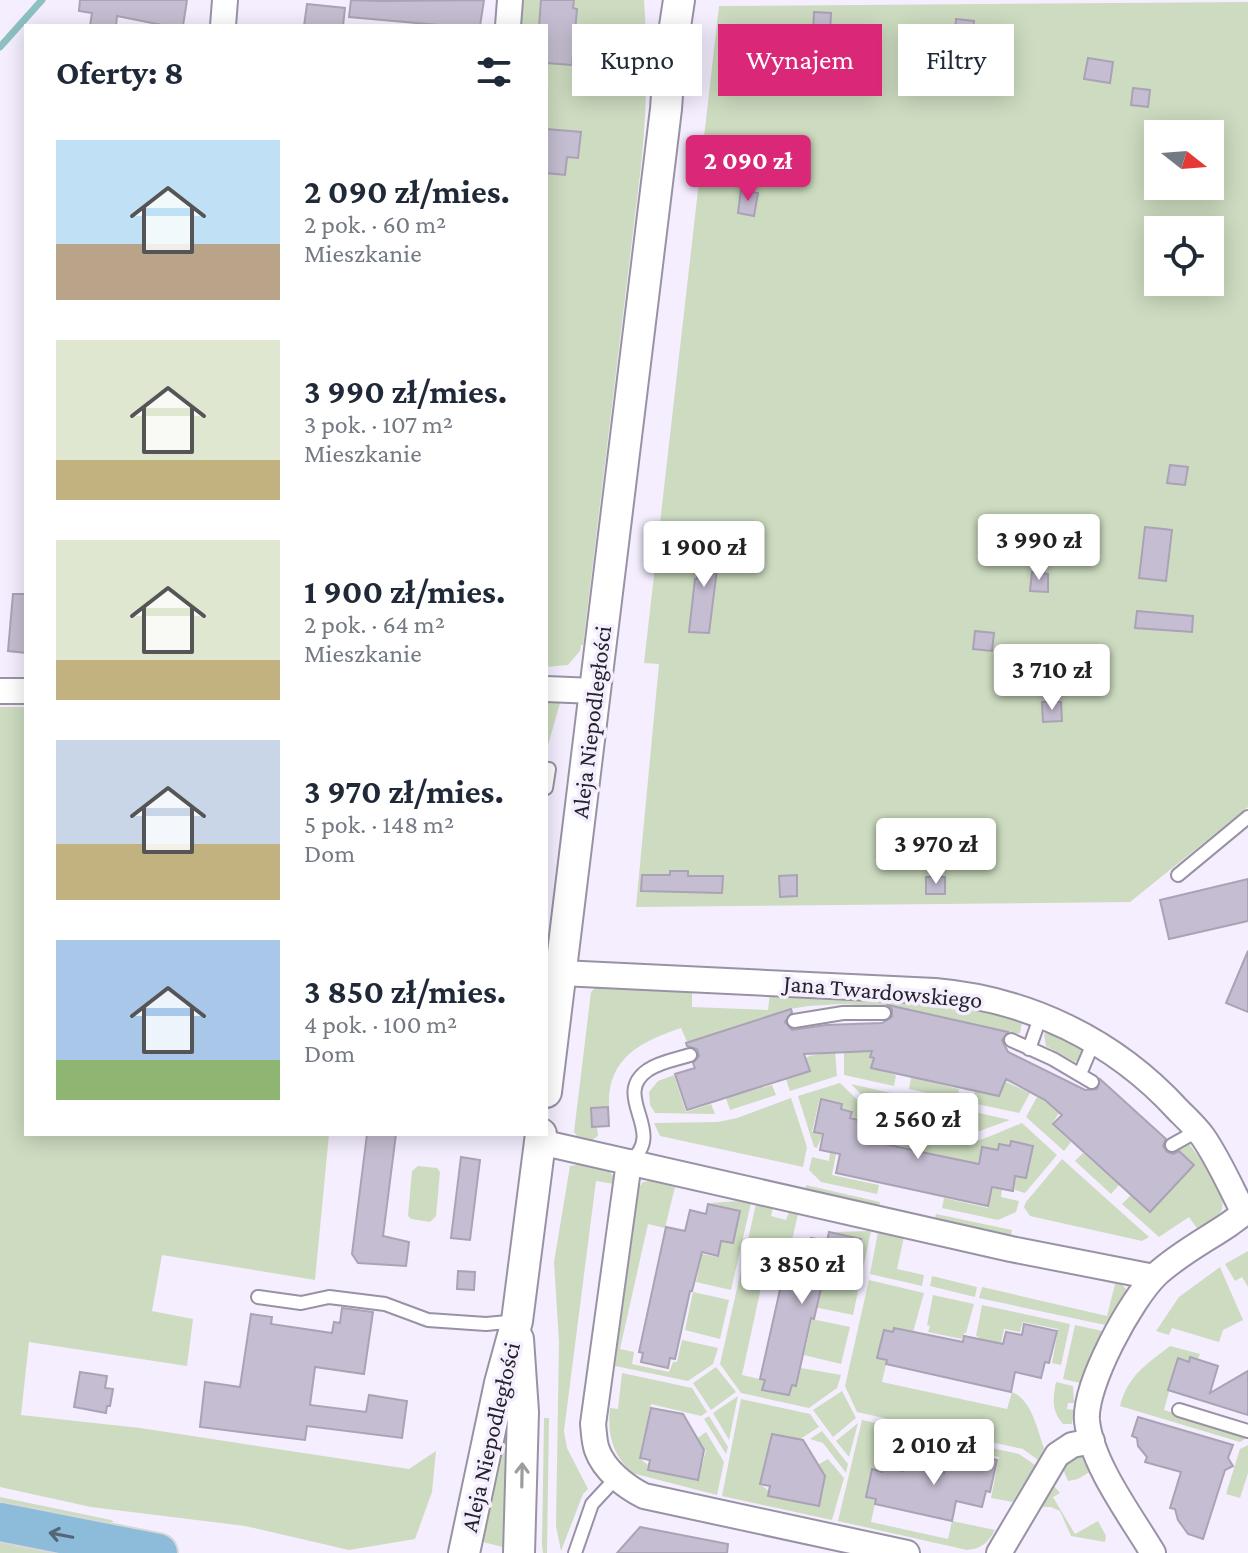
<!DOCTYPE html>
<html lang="pl">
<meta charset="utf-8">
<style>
body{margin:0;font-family:"Crimson Pro",serif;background:#f2f2f3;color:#1f2937;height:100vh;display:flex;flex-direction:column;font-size:30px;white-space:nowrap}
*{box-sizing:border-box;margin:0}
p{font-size:26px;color:#747a83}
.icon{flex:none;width:44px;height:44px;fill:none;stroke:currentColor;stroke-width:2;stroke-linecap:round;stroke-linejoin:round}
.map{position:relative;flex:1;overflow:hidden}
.sheet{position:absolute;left:24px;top:24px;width:524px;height:1112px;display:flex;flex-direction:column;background:#fff;border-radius:0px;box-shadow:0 4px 20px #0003}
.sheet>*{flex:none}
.hud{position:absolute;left:572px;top:24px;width:556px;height:72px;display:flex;gap:16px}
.needle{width:52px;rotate:107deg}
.controls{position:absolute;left:1144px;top:120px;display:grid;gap:16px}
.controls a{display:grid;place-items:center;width:80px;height:80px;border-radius:0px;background:#fff;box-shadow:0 4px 20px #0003;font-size:40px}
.price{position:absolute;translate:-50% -68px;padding:0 18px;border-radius:8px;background:#fff;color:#222;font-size:26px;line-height:52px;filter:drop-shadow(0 2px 4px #0008)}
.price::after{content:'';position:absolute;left:50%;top:48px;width:24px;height:18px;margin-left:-12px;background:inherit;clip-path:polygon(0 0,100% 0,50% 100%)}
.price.active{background:#db2777;color:#fff}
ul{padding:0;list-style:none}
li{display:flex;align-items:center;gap:24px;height:200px;padding:0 32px}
li span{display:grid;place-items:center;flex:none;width:224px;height:160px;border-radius:0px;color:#555}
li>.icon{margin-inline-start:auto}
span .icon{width:96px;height:96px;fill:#fffc;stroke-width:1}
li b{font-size:34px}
h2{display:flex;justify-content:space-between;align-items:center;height:96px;padding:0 32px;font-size:34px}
.chip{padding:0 28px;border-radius:0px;background:#fff;box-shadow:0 4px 20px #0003;font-size:28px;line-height:72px}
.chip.active{background:#db2777;color:#fff}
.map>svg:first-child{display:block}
.green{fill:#cddcc0;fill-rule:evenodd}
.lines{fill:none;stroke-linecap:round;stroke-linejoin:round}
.stream{stroke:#8dc0c2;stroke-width:7}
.building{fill:#c5bdd1;stroke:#aaa2b5;stroke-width:2}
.service-casing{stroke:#9992a5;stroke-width:16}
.minor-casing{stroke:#9992a5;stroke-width:28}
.tertiary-casing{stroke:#9992a5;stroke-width:34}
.primary-casing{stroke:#d8d7d8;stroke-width:42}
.service{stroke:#fff;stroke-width:12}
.minor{stroke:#fff;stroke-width:24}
.tertiary{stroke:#fff;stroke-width:30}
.primary{stroke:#8dbcda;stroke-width:38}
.oneway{stroke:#9d9c9f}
.oneway2{stroke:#546779}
.labels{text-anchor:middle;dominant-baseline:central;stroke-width:7;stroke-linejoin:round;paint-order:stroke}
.street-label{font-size:24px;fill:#252229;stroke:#f4eeff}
</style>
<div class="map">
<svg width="1248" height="1553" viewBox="0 0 1248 1553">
<rect width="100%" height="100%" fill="#f4eeff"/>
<path class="green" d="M521,0H644C648,56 647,110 641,166L583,645H581L580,651L568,665L546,667V26H518Z
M1248,2V807L1130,902L636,907L659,664L644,663L719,6ZM1158,134H1210V186H1158ZM1158,230H1210V282H1158Z
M546,703H560L546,752Z
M0,707H26V1134H329L315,1280L162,1255L152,1311L193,1319L187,1366L29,1342L21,1415L140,1428L409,1469L436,1451L432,1492L415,1539L349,1550L245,1526L91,1507L0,1487Z
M597,986L692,990V1007L768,1010L770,993L949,1003L1019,1018L1022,1023L1020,1033L1013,1035L1012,1032L887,1005L886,1007L841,1004L809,1006L790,1009L687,1042L681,1028C640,1042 607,1058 609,1107L591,1108L592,1127H597L598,1136L591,1141L578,1137L574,1132L591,992Z
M1051,1031L1082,1047L1080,1059L1075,1062L1046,1046L1044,1034Z
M835,1051L837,1076L790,1091L786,1079L810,1071L806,1058L809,1056Z
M867,1051L871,1053L870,1057L873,1058L871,1068L896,1075L894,1086L844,1075V1052Z
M674,1075L686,1112L711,1104L715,1114L655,1113L650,1105L649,1092L658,1081Z
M911,1077L959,1089L957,1100L909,1089Z
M1006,1082L1030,1093L1019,1113L972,1103L975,1091L999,1096Z
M840,1083C874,1116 911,1152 963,1144C983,1141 1004,1130 1022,1123L1057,1155L1025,1193L1015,1190V1180L1011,1178V1175L1026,1178L1033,1145L1011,1141L1010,1146L999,1143L997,1150L982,1147L977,1165L884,1143L883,1145L863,1140L867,1121L851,1117L853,1111L842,1108L843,1103L820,1098L812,1132L822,1135L817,1148L814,1147L798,1096Z
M851,1084L1010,1120L963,1137C954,1106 908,1091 887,1120Z
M772,1085L776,1095L730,1110L726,1098Z
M1037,1097L1061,1110L1052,1124L1071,1142L1064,1151L1026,1117Z
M791,1098L807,1147L803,1167L660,1136L654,1123L718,1122L737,1118Z
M1187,1141C1198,1156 1227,1191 1222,1209C1218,1220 1207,1225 1199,1231L1189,1217L1159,1237L1122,1204L1131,1195L1150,1212L1194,1165L1178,1150Z
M830,1153L836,1154L832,1175L879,1185L877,1194L821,1182L809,1170L812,1157L829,1161Z
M1083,1153L1119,1185L1111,1194L1075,1161Z
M1062,1159L1149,1237L1142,1241L1030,1216L1024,1207L1026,1202Z
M577,1160L606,1168L615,1178L614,1184L596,1181L564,1431L567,1448L588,1489L583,1494L561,1551L556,1526L559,1342L554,1262L570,1166L576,1165Z
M418,1166L437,1168L440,1172L436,1216L430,1222L411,1219L408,1216L412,1171Z
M650,1181L675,1187L665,1228L648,1224L620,1349L634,1352L632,1364L669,1372L673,1362H677L682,1340L718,1348L713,1364L688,1381L615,1366L639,1187L643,1182Z
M806,1185L880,1202L879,1207L805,1190Z
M993,1188L1002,1190L1001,1197L1019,1201L1016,1212L998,1220L942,1208L944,1198L988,1208Z
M739,1201L751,1203L731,1290L696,1282L702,1254L717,1257L721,1242L733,1244L740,1211L710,1203Z
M756,1204L773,1208L771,1216L786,1220L789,1212L798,1214L790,1249L780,1247L779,1252L769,1251L742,1375L764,1380L763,1390L790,1396L792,1386H797L801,1368L841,1375L837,1388L809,1408L741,1393L720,1364Z
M936,1214L1012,1230L1011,1235L935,1219Z
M871,1231L853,1315L814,1307L820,1279L839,1283L843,1268L855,1270L862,1239L831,1232Z
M878,1232L904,1237L897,1269L924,1275L922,1286L870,1274Z
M1248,1251V1287L1242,1277L1235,1281L1225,1264Z
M1220,1267L1243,1320L1223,1330L1219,1342L1172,1328L1169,1335L1156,1331L1179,1297Z
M932,1276L977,1287L975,1297L930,1286Z
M1100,1276L1120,1282L1129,1293L1110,1326L979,1298L982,1287L1107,1316L1115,1284L1098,1280Z
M869,1280L924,1293L913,1332L895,1327L893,1332L883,1331L878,1357L887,1360L882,1382L1007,1409L1012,1392C1032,1400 1037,1429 1044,1448L1038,1460L1023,1449L857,1412L845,1386Z
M693,1292L729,1300L720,1339L685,1330Z
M933,1295L974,1304L966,1333H964L962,1339L928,1332L930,1326L927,1325Z
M982,1305L1070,1324L1061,1365L1052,1363L1058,1329L1023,1322L1020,1332L1004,1329L1000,1348L978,1343L979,1337L976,1336Z
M812,1319L850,1327L841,1364L804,1355Z
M1075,1325L1107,1332L1080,1383L1063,1379Z
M1170,1346L1200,1354L1198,1359L1190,1357L1189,1361L1178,1359L1164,1410L1248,1437L1240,1442L1120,1406C1128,1375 1146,1365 1170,1346Z
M716,1367L736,1392L711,1410L693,1383Z
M622,1373L692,1388L707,1412L701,1416L651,1404L639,1458L648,1465L647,1470L698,1481L706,1450L688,1445L706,1432L724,1462L717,1495L632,1473C613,1455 607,1435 610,1408L618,1409Z
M1056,1382L1073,1386L1074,1403H1068L1067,1409L1074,1410L1072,1424H1063C1051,1411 1053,1398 1056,1382Z
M842,1391L856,1418L833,1437L813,1410Z
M738,1396L729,1440L713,1413Z
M741,1399L810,1414L819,1427L800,1439L771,1434L760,1484L769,1491L768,1496L819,1507L825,1476L807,1471L828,1459L844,1478L832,1520L722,1496Z
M509,1413L506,1548L483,1542L506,1414Z
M709,1416L728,1447L726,1454L704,1419Z
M544,1418H549L547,1553H543L542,1544Z
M862,1420L913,1431L903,1470L883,1466L882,1471L872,1469L866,1497L876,1499L871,1522L948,1539L952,1521L995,1530C989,1542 981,1549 967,1550L838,1521Z
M858,1423L849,1457L836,1441Z
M822,1431L848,1464L846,1473L823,1443L810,1439Z
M922,1433L1019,1454L1035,1465L1013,1502L991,1498L999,1457L963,1449L960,1462L944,1459L940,1477L917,1472L919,1465L916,1463Z
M1248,1445V1473L1240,1498L1226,1494L1240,1449Z
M1078,1455L1088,1456L1093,1470L1078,1479L1068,1481L1063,1469L1064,1463Z
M1054,1486L1060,1493L1053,1497L1075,1534L1098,1521L1106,1536L1105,1542L1071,1536L1060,1511L1051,1507H1039Z
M0,1497L111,1520L114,1522L79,1524L0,1508Z
M0,1536L77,1553H0Z"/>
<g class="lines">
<path class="stream" d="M0,47L42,0"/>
</g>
<path class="building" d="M80,0H187L183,26H167L117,16L116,26H90L92,13L79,11Z
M351,0L380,1L484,0L480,26H450L349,17Z
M541,0H574L573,8L577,9L572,65L546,63V26H539Z
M307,4L345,8L343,26H304Z
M814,12L831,13L830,34H813Z
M956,19L974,21L973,38L955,37Z
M1088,58L1113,62L1110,83L1084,79Z
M1133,88L1150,90L1148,107L1131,105Z
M546,129L581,132L578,158L567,157L565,175L546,173Z
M741,190L758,193L754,216L738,213Z
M1170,465L1188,467L1185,485L1167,483Z
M1145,527L1172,530L1166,581L1139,578Z
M700,543L720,545L709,633L689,632L695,579H697Z
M1032,572L1048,574V592L1030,591Z
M13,594H26V653L8,651Z
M1137,611L1193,616L1192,632L1135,628Z
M975,631L994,633L992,651L973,649Z
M1042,702H1061L1062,721L1043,722Z
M670,871H688V876H723L722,893L641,891L642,875H670Z
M797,875V896L780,897L779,876Z
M926,877H945V894H926Z
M1248,879V921L1169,939L1160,900Z
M1248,951V1012L1226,1003Z
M888,1005L1008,1032L1002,1040L1008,1052L1085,1090L1097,1089L1100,1079L1166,1139L1163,1146L1167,1152L1173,1154L1179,1151L1194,1165L1150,1212L1053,1124L1062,1115L1045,1100L1006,1079L999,1096L871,1068L874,1058L870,1057L872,1051L804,1054L810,1071L687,1110L675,1074L695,1068L693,1063L699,1056L697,1049L687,1046L686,1043L791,1009L792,1012L785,1022L792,1030L826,1025L882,1023L892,1017V1009Z
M821,1099L842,1104L841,1109L852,1112L850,1118L866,1122L862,1139L921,1152L979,1164L982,1147L998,1150L999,1144L1010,1146L1011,1141L1033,1146L1026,1178L1015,1176L1013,1191L992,1187L988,1206L836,1173L840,1154L820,1150L823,1134L814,1132Z
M608,1107L609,1126L592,1127L591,1108Z
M367,1134H396L383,1236L409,1242L406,1266L358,1263L352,1254Z
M461,1157L480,1160L470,1240L451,1238Z
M708,1204L740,1211L733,1243L721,1241L718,1256L702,1252L692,1291H690L675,1359L670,1358L668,1368L641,1362L643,1353L639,1352L666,1227L685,1231L690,1210L706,1214Z
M829,1232L861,1239L854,1270L842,1268L839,1283L823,1280L814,1319L811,1318L796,1386L792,1385L789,1395L762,1390L765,1380L760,1379L788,1254L806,1258L811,1238L827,1241Z
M458,1271L475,1272L474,1290L457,1289Z
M342,1308L373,1312L364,1374L315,1367L310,1405L366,1412L369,1395L407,1401L402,1438L307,1426L305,1440L200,1427L205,1382L240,1387L251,1314L272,1317L271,1324L332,1333L334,1322L340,1323Z
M1024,1324L1057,1331L1049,1363L1045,1362L1041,1378L1015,1372L1011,1392L886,1364L887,1360L877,1358L884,1330L893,1332L894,1328L963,1342L964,1336L1003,1344L1006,1332L1022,1335Z
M1190,1357L1218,1366L1210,1393L1248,1371V1415L1168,1390L1178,1358L1189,1362Z
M80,1372L107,1376L105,1388L113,1389L110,1406H107L106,1413L74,1407Z
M651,1408L683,1414L704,1450L698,1480L648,1470L650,1460L640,1458Z
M1138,1417L1233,1445L1228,1458L1233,1466L1225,1470L1203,1539L1188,1534L1178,1520L1175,1509L1170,1508L1181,1472L1145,1462L1147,1457L1138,1446L1137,1438L1132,1436Z
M772,1434L803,1440L825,1476L819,1506L768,1496L770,1486L760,1484Z
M965,1453L997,1460L990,1492L986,1491L982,1507L956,1501L952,1521L875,1504L876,1499L866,1497L872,1469L882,1472L883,1467L903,1471L905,1464L944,1473L946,1461L962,1464Z
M640,1527L728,1544L727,1553H617Z"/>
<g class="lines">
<g class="service-casing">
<path id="service" d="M546,788L549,769
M1178,875L1248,817
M794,1021L843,1013H884
M1011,1040L1053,1059L1092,1082
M1029,1049L1041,1015
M1080,1074L1094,1041
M1172,1145L1197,1131
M630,1161C668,1132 610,1096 648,1070C659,1062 677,1059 690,1055
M258,1297L301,1303L329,1297L385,1304L428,1320L486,1324L517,1321
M1179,1410L1248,1431
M575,1553L592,1504L617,1477"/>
</g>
<g class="minor-casing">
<path id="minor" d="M223,26L225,0
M508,26L510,0
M546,689L595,691
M0,691H26
M561,973L935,991C1028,999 1114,1040 1178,1110C1186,1118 1196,1127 1203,1137C1219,1160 1231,1188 1244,1213
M540,1142L1011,1249L1154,1277
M629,1162L593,1424C594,1432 594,1442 597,1450C604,1470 626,1487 644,1496L907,1553
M999,1553L1057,1455L1072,1445L1092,1441
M1153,1553C1131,1516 1092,1465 1087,1421C1084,1385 1131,1299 1157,1274C1179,1254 1204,1241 1228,1225C1235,1220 1241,1215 1248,1211"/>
</g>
<g class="tertiary-casing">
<path id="tertiary" d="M546,1092L666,109L669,66L679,0
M518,1339L523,1412L519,1553
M464,1553L500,1383L517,1321L541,1134"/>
</g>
<g class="primary-casing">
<path id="primary" d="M0,1522L158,1553"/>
</g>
<use href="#service" class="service"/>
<use href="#minor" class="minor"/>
<use href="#tertiary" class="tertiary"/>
<use href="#primary" class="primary"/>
</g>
<defs><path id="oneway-shaft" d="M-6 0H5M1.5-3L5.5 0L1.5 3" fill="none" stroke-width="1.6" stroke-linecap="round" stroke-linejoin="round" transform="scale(2)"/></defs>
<use class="oneway" href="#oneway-shaft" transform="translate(522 1475) rotate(-89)"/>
<use class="oneway2" href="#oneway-shaft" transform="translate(61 1535) rotate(-169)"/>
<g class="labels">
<g class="street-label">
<text transform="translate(591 722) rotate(-83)">Aleja Niepodległości</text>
<text transform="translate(883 991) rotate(5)">Jana Twardowskiego</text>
<text transform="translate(490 1437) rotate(-77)">Aleja Niepodległości</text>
</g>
</g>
</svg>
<div class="controls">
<a><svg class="needle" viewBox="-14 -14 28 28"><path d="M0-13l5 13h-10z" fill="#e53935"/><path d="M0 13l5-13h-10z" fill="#747a83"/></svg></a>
<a><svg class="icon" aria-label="locate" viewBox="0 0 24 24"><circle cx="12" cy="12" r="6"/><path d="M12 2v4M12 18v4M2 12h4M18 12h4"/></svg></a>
</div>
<b class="price active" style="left:748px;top:203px">2 090 zł</b>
<b class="price" style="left:1039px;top:582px">3 990 zł</b>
<b class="price" style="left:704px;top:589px">1 900 zł</b>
<b class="price" style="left:1052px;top:712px">3 710 zł</b>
<b class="price" style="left:936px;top:886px">3 970 zł</b>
<b class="price" style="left:918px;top:1161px">2 560 zł</b>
<b class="price" style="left:802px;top:1306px">3 850 zł</b>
<b class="price" style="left:934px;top:1487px">2 010 zł</b>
<div class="hud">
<a class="chip">Kupno</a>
<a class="chip active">Wynajem</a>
<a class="chip">Filtry</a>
</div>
<section class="sheet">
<h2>Oferty: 8<svg class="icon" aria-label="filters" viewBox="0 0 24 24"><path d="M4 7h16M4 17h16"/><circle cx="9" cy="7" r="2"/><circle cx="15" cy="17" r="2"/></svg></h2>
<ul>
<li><span style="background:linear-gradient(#bfe0f5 65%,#b9a48a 0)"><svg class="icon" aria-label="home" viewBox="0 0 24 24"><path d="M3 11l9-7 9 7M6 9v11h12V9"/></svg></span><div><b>2 090 zł/mies.</b><p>2 pok. · 60 m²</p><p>Mieszkanie</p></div></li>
<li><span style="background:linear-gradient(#dfe7d0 75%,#c2b280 0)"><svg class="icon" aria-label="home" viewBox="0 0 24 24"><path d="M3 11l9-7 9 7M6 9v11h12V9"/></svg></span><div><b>3 990 zł/mies.</b><p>3 pok. · 107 m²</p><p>Mieszkanie</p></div></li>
<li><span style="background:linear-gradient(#dfe7d0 75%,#c2b280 0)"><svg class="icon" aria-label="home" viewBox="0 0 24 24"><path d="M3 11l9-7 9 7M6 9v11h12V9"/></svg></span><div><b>1 900 zł/mies.</b><p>2 pok. · 64 m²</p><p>Mieszkanie</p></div></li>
<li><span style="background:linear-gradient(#c9d6e8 65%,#c2b280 0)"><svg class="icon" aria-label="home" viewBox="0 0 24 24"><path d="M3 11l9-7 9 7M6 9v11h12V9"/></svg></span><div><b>3 970 zł/mies.</b><p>5 pok. · 148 m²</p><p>Dom</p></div></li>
<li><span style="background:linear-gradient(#a9c7e8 75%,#8fb573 0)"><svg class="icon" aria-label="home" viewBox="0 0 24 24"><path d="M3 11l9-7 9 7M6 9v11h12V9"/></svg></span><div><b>3 850 zł/mies.</b><p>4 pok. · 100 m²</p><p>Dom</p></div></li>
</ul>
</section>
</div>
